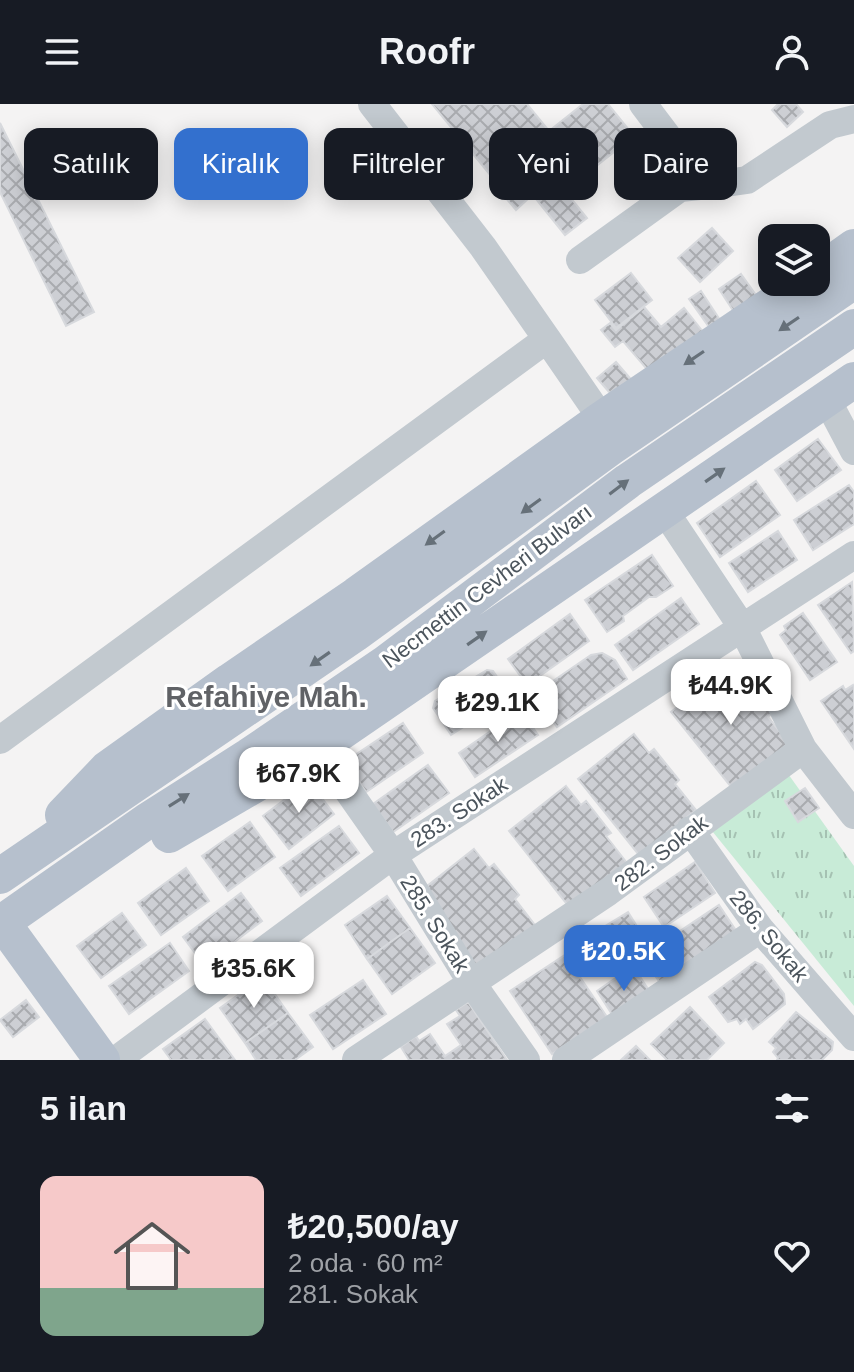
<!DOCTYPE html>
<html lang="tr">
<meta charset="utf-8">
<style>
body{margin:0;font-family:Helvetica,sans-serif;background:#242831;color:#f1f3f6;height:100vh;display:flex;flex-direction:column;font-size:30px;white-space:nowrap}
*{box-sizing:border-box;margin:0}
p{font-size:26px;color:#9ea1a6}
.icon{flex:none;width:44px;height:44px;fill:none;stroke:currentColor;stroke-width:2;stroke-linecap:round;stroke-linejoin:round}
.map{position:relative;height:956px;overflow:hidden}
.drawer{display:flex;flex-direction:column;background:#171b24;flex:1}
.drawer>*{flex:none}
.top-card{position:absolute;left:24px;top:24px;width:806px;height:72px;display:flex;gap:16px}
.controls{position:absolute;left:758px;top:120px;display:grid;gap:16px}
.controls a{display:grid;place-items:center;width:72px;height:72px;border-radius:16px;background:#171b24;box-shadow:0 4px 20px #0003;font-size:40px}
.price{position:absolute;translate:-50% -68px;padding:0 18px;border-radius:16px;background:#fff;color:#222;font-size:26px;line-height:52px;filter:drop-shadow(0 2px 4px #0008)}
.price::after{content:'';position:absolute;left:50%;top:48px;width:24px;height:18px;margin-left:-12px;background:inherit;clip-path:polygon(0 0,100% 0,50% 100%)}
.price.active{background:#3370ce;color:#fff}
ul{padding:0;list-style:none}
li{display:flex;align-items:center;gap:24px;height:200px;padding:0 40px}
li span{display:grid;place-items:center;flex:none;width:224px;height:160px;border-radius:16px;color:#555}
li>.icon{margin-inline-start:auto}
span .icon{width:96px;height:96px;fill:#fffc;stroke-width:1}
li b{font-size:34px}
h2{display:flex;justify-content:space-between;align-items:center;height:96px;padding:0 40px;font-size:34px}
.tag{padding:0 28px;border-radius:16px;background:#171b24;box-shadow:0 4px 20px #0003;font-size:28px;line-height:72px}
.tag.active{background:#3370ce;color:#fff}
header{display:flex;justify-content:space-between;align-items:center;height:104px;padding:0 40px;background:#171b24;font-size:36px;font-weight:600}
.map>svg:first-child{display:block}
.grass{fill:url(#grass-tufts)}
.building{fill:url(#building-cross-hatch);stroke:#d7d9dd;stroke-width:2}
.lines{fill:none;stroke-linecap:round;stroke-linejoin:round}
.minor{stroke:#c2c9cf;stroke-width:28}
.major{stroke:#b6c0cd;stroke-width:36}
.oneway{fill:#667079}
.labels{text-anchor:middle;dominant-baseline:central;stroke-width:6;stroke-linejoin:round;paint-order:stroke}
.street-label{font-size:22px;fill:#4c555d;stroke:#fff}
.district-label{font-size:30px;font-weight:bold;fill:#606266;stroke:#fff}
</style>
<header><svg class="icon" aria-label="menu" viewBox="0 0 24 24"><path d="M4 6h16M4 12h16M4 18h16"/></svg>Roofr<svg class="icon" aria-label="person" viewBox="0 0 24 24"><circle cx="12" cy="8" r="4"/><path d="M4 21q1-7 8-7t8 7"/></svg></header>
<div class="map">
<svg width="854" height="956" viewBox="0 0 854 956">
<defs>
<pattern id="grass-tufts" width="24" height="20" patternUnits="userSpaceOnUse" patternTransform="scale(2)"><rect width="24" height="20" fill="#c8ebd7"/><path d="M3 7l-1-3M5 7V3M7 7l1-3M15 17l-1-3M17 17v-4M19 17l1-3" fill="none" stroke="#a5c1b2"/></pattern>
<pattern id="building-cross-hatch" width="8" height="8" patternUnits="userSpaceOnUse" patternTransform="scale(2)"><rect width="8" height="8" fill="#cdcfd4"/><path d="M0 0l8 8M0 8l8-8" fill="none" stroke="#a9abaf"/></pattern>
</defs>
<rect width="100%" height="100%" fill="#f4f3f3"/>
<path class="grass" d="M786,667L854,762V902L708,722Z"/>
<path class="building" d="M432,0H527L549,27L583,0H608L634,32L565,87L587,114L565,131L512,65L496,78Z
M778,0H796L803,8L787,23L772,6Z
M0,19L94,208L66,222L0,88Z
M518,82L529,94L516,106L505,93Z
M712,124L733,147L700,178L678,154Z
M631,169L652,196L616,224L595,196Z
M741,170L761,198L738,214L719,185Z
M701,187L722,219L711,226L689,195Z
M644,203L661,223L684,204L704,229L652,271L623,237L615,243L601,226L610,219L616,226Z
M616,258L641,287L622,303L597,274Z
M818,335L841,366L797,397L775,366Z
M756,377L780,411L720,453L697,419Z
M849,381L854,388V420L813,446L794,416Z
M778,427L797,456L748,488L729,459Z
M652,451L673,482L656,493H649L623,512L624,517L607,528L585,496Z
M852,478L854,547L851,549L818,501Z
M681,494L699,520L633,566L615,541Z
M803,509L837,558L810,576L780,531L786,526L784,522Z
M570,510L589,537L527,581L508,555Z
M602,549L615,556L627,575L557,623L546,607L544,592L547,581L591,551Z
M728,563L743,581L747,577L772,609L768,613L789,639L732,684L671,608Z
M487,566L493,567L511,593L451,631L433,604L435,597Z
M853,581L854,583V645L821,597L843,582L845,586Z
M521,606L538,631L475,673L459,649Z
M403,619L423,649L366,688L346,657Z
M634,630L649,649L654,645L679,676L675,680L696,706L639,751L578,675Z
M428,661L449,689L393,728L373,700Z
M309,677L334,710L289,745L263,712Z
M566,682L581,701L586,697L611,729L606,732L627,759L570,804L509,727Z
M805,684L819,704L798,718L785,697Z
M250,718L275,753L228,787L202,752Z
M339,722L359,749L301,792L280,764Z
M474,745L489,764L494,760L519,791L515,795L535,821L478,867L417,790Z
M695,758L715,789L664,823L644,793Z
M186,764L209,797L161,831L138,799Z
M241,789L262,817L204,861L183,833Z
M387,792L410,824L367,855L345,821Z
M719,801L739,831L688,865L668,835Z
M628,808L645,835L596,866L579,838Z
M122,809L146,841L101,874L77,842Z
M410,824L435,859L392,890L367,855Z
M170,839L189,867L129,910L109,882Z
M565,851L607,913L552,950L510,887Z
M655,851L673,876L663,883L645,857Z
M755,858L762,861L784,890L785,900L753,925L746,915L740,920L737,915L728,918L709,893Z
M633,862L652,891L615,915L597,887Z
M263,873L288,909L245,939L220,904Z
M363,876L386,910L333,945L310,911Z
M26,896L39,913L13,933L0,916Z
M468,898L507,956H409L401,943L416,932L419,937L430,930L445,952L461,941L447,920L460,912L456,906Z
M690,903L724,939L707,956H667L651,940Z
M796,908L833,938L832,946L822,956H777L778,954L773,948L776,944L769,938Z
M288,909L313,943L295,956H256L245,939Z
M205,915L235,956H171L163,945Z
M636,942L650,956H621Z"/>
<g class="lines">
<path class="minor" d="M643,0L683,53L719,80L747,76L830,21L854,15
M580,156L680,84L719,80
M547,235L602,315
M826,294L854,347
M664,406L742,523L803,645L854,711
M0,636L547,235L483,143L372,0
M318,644L393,751L471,878L526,956
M690,726L760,825L854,933
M116,956L393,751L854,451
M356,956L608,788L803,645
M566,956L760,825"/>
<path class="major" d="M816,170L854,143
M63,711L107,665L230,577L356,491L602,315L805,178
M169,731L318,644L854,276
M0,772L355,530L610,344L854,177
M2,818L102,956
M0,820L147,717L249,652L386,559L628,377L854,223"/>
</g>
<defs><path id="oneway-solid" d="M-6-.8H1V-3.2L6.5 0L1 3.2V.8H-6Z" transform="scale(2)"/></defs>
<g class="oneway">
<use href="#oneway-solid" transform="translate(789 220) rotate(146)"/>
<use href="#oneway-solid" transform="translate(694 254) rotate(146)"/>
<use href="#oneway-solid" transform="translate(715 371) rotate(-35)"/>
<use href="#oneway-solid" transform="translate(619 383) rotate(-37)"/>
<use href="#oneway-solid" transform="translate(531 402) rotate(144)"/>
<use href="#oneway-solid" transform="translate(435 434) rotate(144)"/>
<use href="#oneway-solid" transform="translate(477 534) rotate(-35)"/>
<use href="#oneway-solid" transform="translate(320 555) rotate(145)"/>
<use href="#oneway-solid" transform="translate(179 696) rotate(-32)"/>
</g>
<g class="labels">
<g class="street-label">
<text transform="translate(487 482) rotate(-37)">Necmettin Cevheri Bulvarı</text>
<text transform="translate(459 708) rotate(-33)">283. Sokak</text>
<text transform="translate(661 749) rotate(-37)">282. Sokak</text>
<text transform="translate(435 820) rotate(58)">285. Sokak</text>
<text transform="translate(769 832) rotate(51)">286. Sokak</text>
</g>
<g class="district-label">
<text x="266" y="592">Refahiye Mah.</text>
</g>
</g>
</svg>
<div class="controls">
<a><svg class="icon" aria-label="layers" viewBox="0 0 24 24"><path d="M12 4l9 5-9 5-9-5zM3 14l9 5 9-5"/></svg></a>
</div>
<b class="price" style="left:731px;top:623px">₺44.9K</b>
<b class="price" style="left:498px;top:640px">₺29.1K</b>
<b class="price" style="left:299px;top:711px">₺67.9K</b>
<b class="price active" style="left:624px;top:889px">₺20.5K</b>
<b class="price" style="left:254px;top:906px">₺35.6K</b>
<div class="top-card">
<a class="tag">Satılık</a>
<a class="tag active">Kiralık</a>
<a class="tag">Filtreler</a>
<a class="tag">Yeni</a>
<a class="tag">Daire</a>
</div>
</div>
<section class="drawer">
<h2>5 ilan<svg class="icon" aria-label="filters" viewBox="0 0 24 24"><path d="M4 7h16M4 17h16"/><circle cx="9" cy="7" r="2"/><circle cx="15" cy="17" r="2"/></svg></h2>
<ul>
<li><span style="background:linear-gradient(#f6c9c9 70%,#7fa58c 0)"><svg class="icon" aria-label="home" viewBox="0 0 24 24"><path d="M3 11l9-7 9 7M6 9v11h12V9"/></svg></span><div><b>₺20,500/ay</b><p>2 oda · 60 m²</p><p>281. Sokak</p></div><svg class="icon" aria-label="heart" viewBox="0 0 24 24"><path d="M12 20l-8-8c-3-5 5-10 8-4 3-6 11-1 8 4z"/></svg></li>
</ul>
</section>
